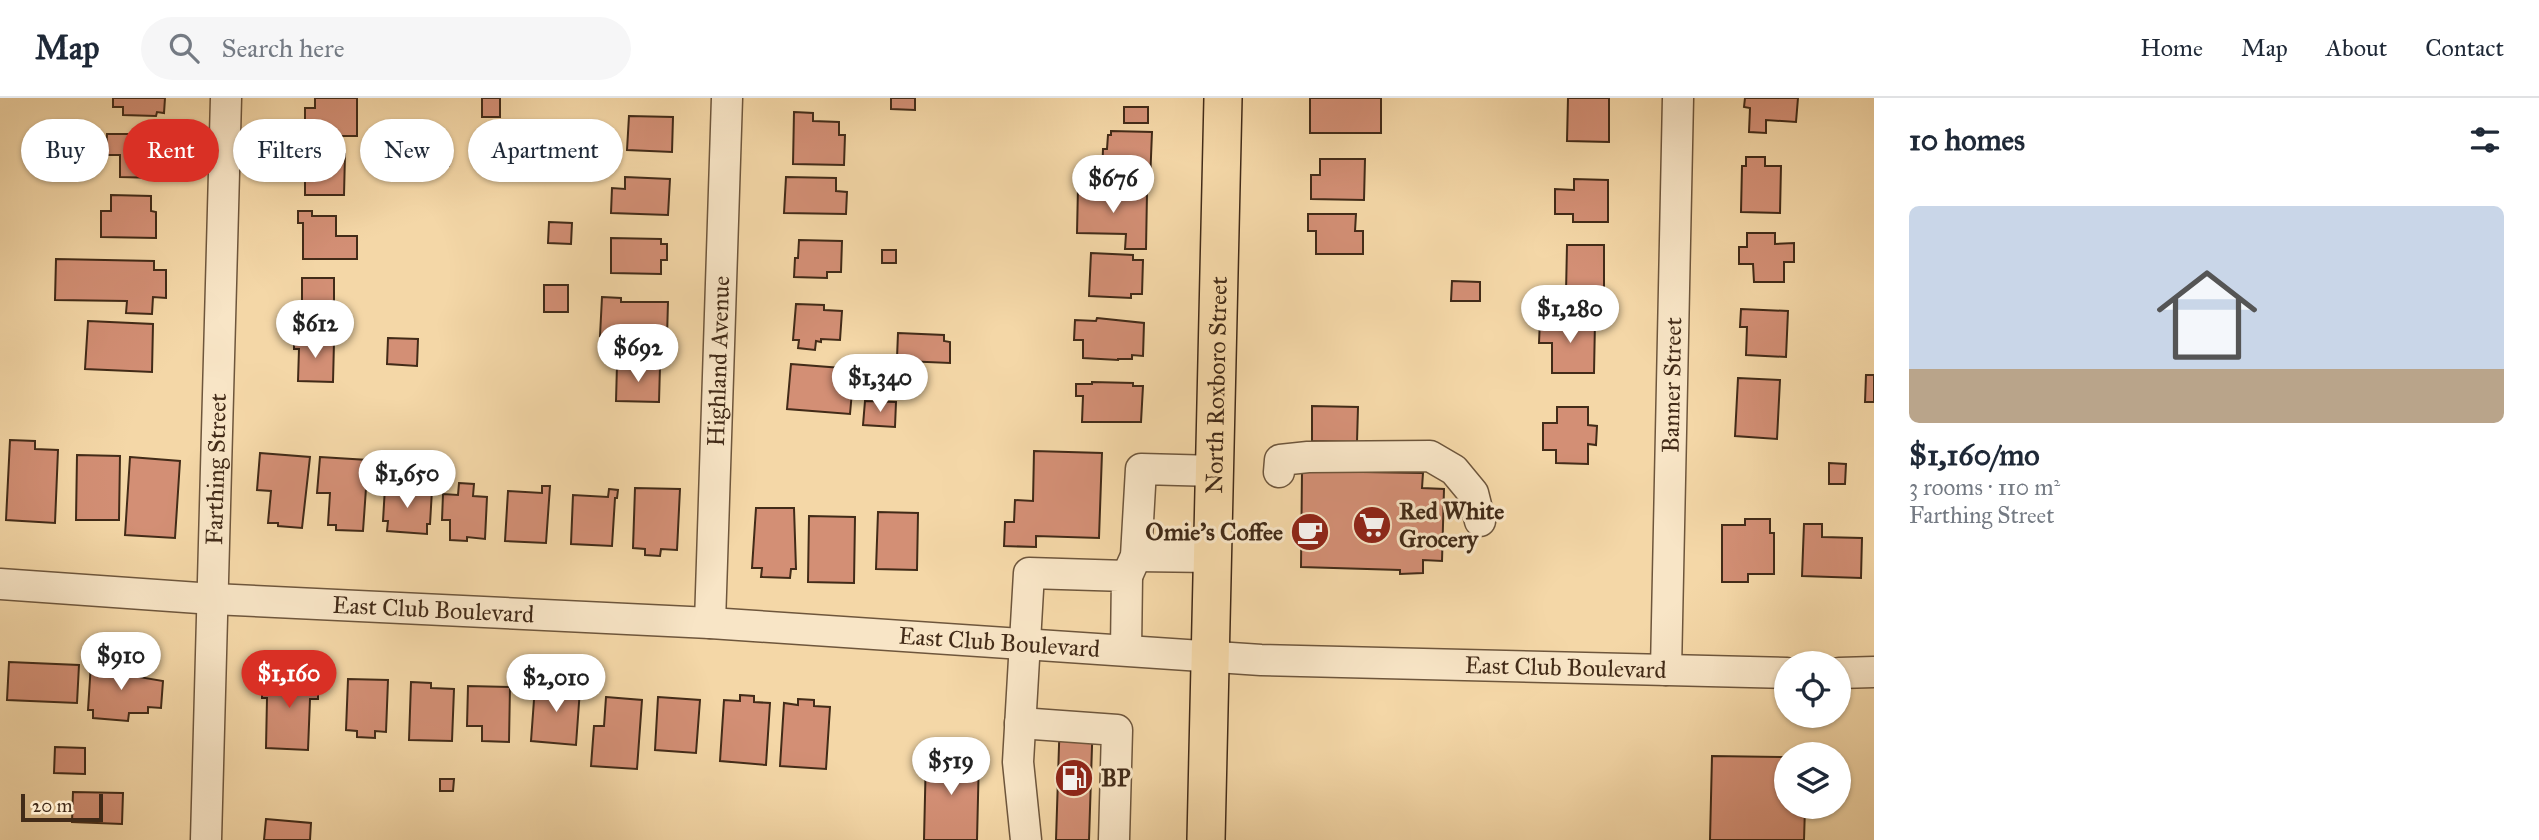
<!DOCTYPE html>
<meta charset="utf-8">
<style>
body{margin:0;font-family:"IM FELL Great Primer",serif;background:#f6f6f7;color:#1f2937;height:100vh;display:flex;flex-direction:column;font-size:26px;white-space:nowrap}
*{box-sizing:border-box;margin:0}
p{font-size:23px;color:#747a83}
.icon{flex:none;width:38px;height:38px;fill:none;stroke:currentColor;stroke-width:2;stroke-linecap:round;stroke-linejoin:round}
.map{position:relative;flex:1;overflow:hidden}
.drawer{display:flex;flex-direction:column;background:#fff;width:665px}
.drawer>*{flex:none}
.hud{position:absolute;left:21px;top:21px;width:665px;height:63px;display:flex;gap:14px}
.controls{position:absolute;left:1774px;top:553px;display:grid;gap:14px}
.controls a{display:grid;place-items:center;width:77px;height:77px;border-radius:50%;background:#fff;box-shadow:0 2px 5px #0004;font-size:35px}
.scale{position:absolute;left:21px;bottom:18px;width:82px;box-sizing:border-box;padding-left:7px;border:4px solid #422b18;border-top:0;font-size:19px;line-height:24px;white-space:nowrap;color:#422b18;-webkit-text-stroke:5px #f8e5c6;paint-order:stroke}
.price{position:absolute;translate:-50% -60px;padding:0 16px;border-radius:24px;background:#fff;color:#222;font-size:23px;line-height:46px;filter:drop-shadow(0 2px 4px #0008)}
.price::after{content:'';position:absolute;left:50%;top:42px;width:21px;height:16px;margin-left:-10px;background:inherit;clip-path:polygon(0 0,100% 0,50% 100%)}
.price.current{background:#d93025;color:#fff}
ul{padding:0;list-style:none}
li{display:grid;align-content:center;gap:14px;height:371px;padding:0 35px}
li+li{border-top:2px solid #e0e1e3}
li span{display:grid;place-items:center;height:217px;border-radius:10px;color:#555}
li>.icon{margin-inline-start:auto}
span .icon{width:126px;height:126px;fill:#fffc;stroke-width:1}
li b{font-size:30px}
h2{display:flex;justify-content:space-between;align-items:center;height:84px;padding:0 35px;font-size:30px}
.pill{padding:0 24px;border-radius:32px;background:#fff;box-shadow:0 2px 5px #0004;font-size:24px;line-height:63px}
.pill.current{background:#d93025;color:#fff}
header{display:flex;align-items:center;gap:42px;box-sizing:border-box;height:98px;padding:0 35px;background:#fff;border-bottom:2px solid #e0e1e3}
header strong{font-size:33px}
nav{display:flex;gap:38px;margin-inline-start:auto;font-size:24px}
.search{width:490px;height:63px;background:#f6f6f7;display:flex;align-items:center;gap:18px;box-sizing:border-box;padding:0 24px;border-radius:38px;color:#747a83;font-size:26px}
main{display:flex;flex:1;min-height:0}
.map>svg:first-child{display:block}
.building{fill:#d38f75;stroke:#422b18;stroke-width:2}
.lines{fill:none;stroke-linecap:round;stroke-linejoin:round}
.minor-casing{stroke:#6e563c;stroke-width:33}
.major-casing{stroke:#422b18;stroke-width:40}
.minor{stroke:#f8e5c6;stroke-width:30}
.major{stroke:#f4d7a7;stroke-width:37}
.labels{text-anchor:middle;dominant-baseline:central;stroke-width:6;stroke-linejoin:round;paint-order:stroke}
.street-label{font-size:24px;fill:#422b18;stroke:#f8e5c6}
.poi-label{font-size:24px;font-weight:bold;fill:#422b18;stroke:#f8e5c6;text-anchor:start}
</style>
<header>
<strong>Map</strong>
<div class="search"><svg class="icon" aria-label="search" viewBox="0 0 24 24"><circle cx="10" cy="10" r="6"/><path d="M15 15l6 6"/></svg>Search here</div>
<nav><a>Home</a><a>Map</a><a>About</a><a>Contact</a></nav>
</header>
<main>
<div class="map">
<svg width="1874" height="742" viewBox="0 0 1874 742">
<rect width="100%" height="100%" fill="#f4d7a7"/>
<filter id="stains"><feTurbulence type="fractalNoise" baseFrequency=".00286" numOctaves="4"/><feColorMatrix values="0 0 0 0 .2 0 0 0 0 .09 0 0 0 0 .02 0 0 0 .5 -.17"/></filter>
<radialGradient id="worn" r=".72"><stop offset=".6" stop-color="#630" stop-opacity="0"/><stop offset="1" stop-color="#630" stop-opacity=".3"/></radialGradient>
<path class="building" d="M113,0H165L164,15L157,14L156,18L123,17V9H113Z
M315,0H357V38H305V10H315Z
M482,0H500V19H482Z
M891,0H915V12L891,11Z
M1310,0H1381V35H1310Z
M1568,0H1609V44L1567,43Z
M1745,0H1798L1796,24L1766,22V35L1749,34L1750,10L1744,9Z
M1124,9H1148V25H1124Z
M794,14L813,15V23L839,24V37H845L844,67L793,66Z
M629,18L673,19L672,54L627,52Z
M1111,33L1152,34L1150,84L1110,83V79H1102L1103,51H1107L1108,37H1111Z
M107,36H158V52H162V66H158V80L120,79V57H106Z
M405,54L450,56L449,68L404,66Z
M305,55L345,56L344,97H305Z
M1746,59H1765V68H1781L1780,115L1741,114L1742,68H1746Z
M1320,61H1365L1364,102L1311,101V77H1320Z
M625,79L670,81L668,117L611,115L612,90L625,91Z
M786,79L836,80V93L847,94L846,116L784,115Z
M1574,81L1608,82V124H1573V116H1555V91L1574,92Z
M1078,89L1109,90V94L1147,95L1146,151H1125L1126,136L1077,135Z
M111,97L151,98V113L156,114V140L101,139V113H111Z
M298,113H312V118H336V138H357V161H303V125H298Z
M1308,116H1356L1355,133H1363V156H1316V133H1308Z
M549,124L572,125L571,146L548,145Z
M1747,135H1775V146L1794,145V164H1784V184H1754L1753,166H1739V149H1747Z
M611,140L661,141V146H667V162H661V176L611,175Z
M799,142L842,143L841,174H827V180L794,179L795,160H798Z
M1567,147H1604V206L1584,205L1585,195H1566Z
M882,152H896V165H882Z
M1091,155L1133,157V162H1143L1142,196H1131V200L1089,198Z
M56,161L154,163V172H166V200L153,199L152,216L126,215L127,203L55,202Z
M302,180H334V222H302Z
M1452,183L1480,184V203H1451Z
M544,187H568V214H544Z
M602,199L621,200V204H668L667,239L600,238Z
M796,206L824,207V212L842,213L840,242L821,241V244L816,243L815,252L798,250L799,242H793Z
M1741,211L1788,213L1786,259L1746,257L1747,229H1740Z
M1097,220L1144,225L1143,258L1132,257V261H1118V262L1083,260V242H1074L1075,222L1096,223Z
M1540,222L1595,223L1594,275H1552V245H1539Z
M88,223L153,226L152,274L85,271Z
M898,235L944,237V243L950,244V265L904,263V261L897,260Z
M294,239H307V243L334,244L333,284L298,283L299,251H294Z
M388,240L418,241L417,268L387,266Z
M791,266L854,271L850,316L787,311Z
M617,267L660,268L659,304L616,303Z
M1866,277H1874V304H1865Z
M1738,280L1780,282L1777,341L1735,338Z
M1092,284L1133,285V288H1143L1141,324H1082L1083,298H1076V286H1092Z
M865,303L896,304L895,329L863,327Z
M1312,308L1358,309L1357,344L1312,343Z
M1557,309H1588V327L1597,328L1596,347L1588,346V366L1556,365V352H1543V325H1557Z
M10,342L35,343V351L58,352L55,425L6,422Z
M1034,353L1102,355L1099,440L1036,438V449L1004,448L1005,424H1014L1015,402L1033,403Z
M260,355L310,359L302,430L278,428V425H268L271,393L257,392Z
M77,357L120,358L119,422H76Z
M130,359L180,363L175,440L125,437Z
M320,359L368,362L363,433L336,432V427H328L330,395H317Z
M1829,365L1846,366L1845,386H1829Z
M1302,373L1423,375L1422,390L1444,391L1442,463L1423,462V475L1400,476V472L1301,469Z
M459,385L474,386L473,398L487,399L485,441L467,439V443L450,442V422H442L443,396L458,397Z
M542,388H550L546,445L505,443L508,393L542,395Z
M385,389L432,392L430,426H427V436L387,433L388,423H383Z
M635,390L680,391L677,452L661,451L660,458L645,457V451L633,450Z
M609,391L618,392L617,400H615L612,448L571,446L573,397L608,399Z
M756,410H794L796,471H791L790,480L761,479L762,470H752Z
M878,414L918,415L917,472L876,471Z
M809,418L855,419L854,485L808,484Z
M1745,421H1770V435H1774V476H1748V484H1722V427H1745Z
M1804,426H1822V439L1862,440L1861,480L1802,478Z
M9,564L79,567L77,605L7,602Z
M91,565L133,568V578L163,583L161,610L148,609V615H129L128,623L93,620V612H88Z
M262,577L318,579V601H310L308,652L266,650L267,600H262Z
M348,581L388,582L386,634L375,633V640L357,639V633L346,632Z
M546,583L568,585V590L580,591L576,647L531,643L535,588L546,589Z
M411,584L431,585V590L454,591L452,643L409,642Z
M468,588L510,589L509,644L482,643V628H467Z
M740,597L754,598V604L770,605L766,667L720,663L724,602L740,603Z
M606,599L642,602L637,671L591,668L594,628H604Z
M658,599L700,602L696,655L655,652Z
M798,601L814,602V608L830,609L826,671L780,668L784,605L798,607Z
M1060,617L1093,618L1089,742H1056Z
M55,649L85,650V676L54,675Z
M926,656L979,658L977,742H924Z
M1712,658L1787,659V709H1805L1804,742H1710Z
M440,681H454L453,693H440Z
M73,694L123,695L122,726L72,724Z
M266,721L311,725L310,742H264Z"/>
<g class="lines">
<g class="minor-casing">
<g id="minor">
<path d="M1279,374L1280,362L1308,359L1430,358L1454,372L1473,395L1480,423"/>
<path d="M1136,458L1213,459"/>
<path d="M1127,478L1136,458L1141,371L1216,373"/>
<path id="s1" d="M0,486L213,501L710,525L1261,562L1787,575"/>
<path id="s2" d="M710,525L727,0"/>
<path id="s3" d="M1666,572L1678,0"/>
<path d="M1839,575L1874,574"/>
<path d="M1020,625L1117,632L1114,742"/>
<path id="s4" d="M206,742L226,0"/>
<path d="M1026,742L1018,664L1029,475L1127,478L1126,552"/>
</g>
</g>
<g class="major-casing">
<g id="major">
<path id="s5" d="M1206,742L1223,0"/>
</g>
</g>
<use href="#minor" class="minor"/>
<use href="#major" class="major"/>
</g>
<defs>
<g id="supermarket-disc" transform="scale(2.0125)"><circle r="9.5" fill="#8f2418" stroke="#f8e5c6"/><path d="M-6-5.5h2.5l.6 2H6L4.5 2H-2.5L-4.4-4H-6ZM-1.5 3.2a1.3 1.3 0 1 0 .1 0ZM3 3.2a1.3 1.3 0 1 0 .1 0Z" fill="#fff"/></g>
<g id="cafe-disc" transform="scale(2.0125)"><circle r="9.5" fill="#8f2418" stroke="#f8e5c6"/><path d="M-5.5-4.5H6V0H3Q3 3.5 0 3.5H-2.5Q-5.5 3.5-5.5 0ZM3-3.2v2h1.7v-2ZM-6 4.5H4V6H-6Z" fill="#fff"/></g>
<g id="fuel-disc" transform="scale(2.0125)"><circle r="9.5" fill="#8f2418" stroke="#f8e5c6"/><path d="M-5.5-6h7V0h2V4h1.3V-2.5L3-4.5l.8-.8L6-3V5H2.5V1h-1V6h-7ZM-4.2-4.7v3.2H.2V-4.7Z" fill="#fff"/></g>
</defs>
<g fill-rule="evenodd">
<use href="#supermarket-disc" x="1372" y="427"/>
<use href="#cafe-disc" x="1310" y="434"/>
<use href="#fuel-disc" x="1074" y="680"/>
</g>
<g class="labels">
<g class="street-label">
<text stroke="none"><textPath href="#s2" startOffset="262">Highland Avenue</textPath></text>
<text stroke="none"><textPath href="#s3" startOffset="285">Banner Street</textPath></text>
<text stroke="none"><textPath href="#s5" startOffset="455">North Roxboro Street</textPath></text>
<text stroke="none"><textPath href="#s4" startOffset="371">Farthing Street</textPath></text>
<text stroke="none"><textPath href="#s1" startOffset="434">East Club Boulevard</textPath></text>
<text stroke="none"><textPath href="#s1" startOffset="1001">East Club Boulevard</textPath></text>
<text stroke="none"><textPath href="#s1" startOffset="1568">East Club Boulevard</textPath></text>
</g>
<g class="poi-label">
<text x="1399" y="413">Red White<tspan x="1399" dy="28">Grocery</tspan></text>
<text x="1283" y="434" text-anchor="end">Omie’s Coffee</text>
<text x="1101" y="680">BP</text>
</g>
</g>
<rect width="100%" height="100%" filter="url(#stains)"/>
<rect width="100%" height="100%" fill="url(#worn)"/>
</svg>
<div class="controls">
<a><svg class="icon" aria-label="locate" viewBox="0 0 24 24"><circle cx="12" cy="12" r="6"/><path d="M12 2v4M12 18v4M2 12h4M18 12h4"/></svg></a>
<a><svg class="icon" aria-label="layers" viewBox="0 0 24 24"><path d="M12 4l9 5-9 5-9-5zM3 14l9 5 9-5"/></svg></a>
</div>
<div class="scale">20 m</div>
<b class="price" style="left:1113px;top:117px">$676</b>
<b class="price" style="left:1570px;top:247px">$1,280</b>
<b class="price" style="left:315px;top:262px">$612</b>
<b class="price" style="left:638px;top:286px">$692</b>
<b class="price" style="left:880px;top:316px">$1,340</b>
<b class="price" style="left:407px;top:412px">$1,650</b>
<b class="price" style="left:121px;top:594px">$910</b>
<b class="price current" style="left:289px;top:612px">$1,160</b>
<b class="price" style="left:556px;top:616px">$2,010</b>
<b class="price" style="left:951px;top:699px">$519</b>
<div class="hud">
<a class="pill">Buy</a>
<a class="pill current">Rent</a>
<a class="pill">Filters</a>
<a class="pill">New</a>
<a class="pill">Apartment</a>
</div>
</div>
<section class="drawer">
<h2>10 homes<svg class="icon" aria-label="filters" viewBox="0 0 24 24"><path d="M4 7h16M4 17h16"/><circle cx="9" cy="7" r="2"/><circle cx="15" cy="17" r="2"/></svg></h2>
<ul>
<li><span style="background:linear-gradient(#c9d6e8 75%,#b9a48a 0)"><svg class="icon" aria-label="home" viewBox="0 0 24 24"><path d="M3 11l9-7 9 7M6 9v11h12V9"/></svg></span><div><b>$1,160/mo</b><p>3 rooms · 110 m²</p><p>Farthing Street</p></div></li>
</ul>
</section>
</main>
